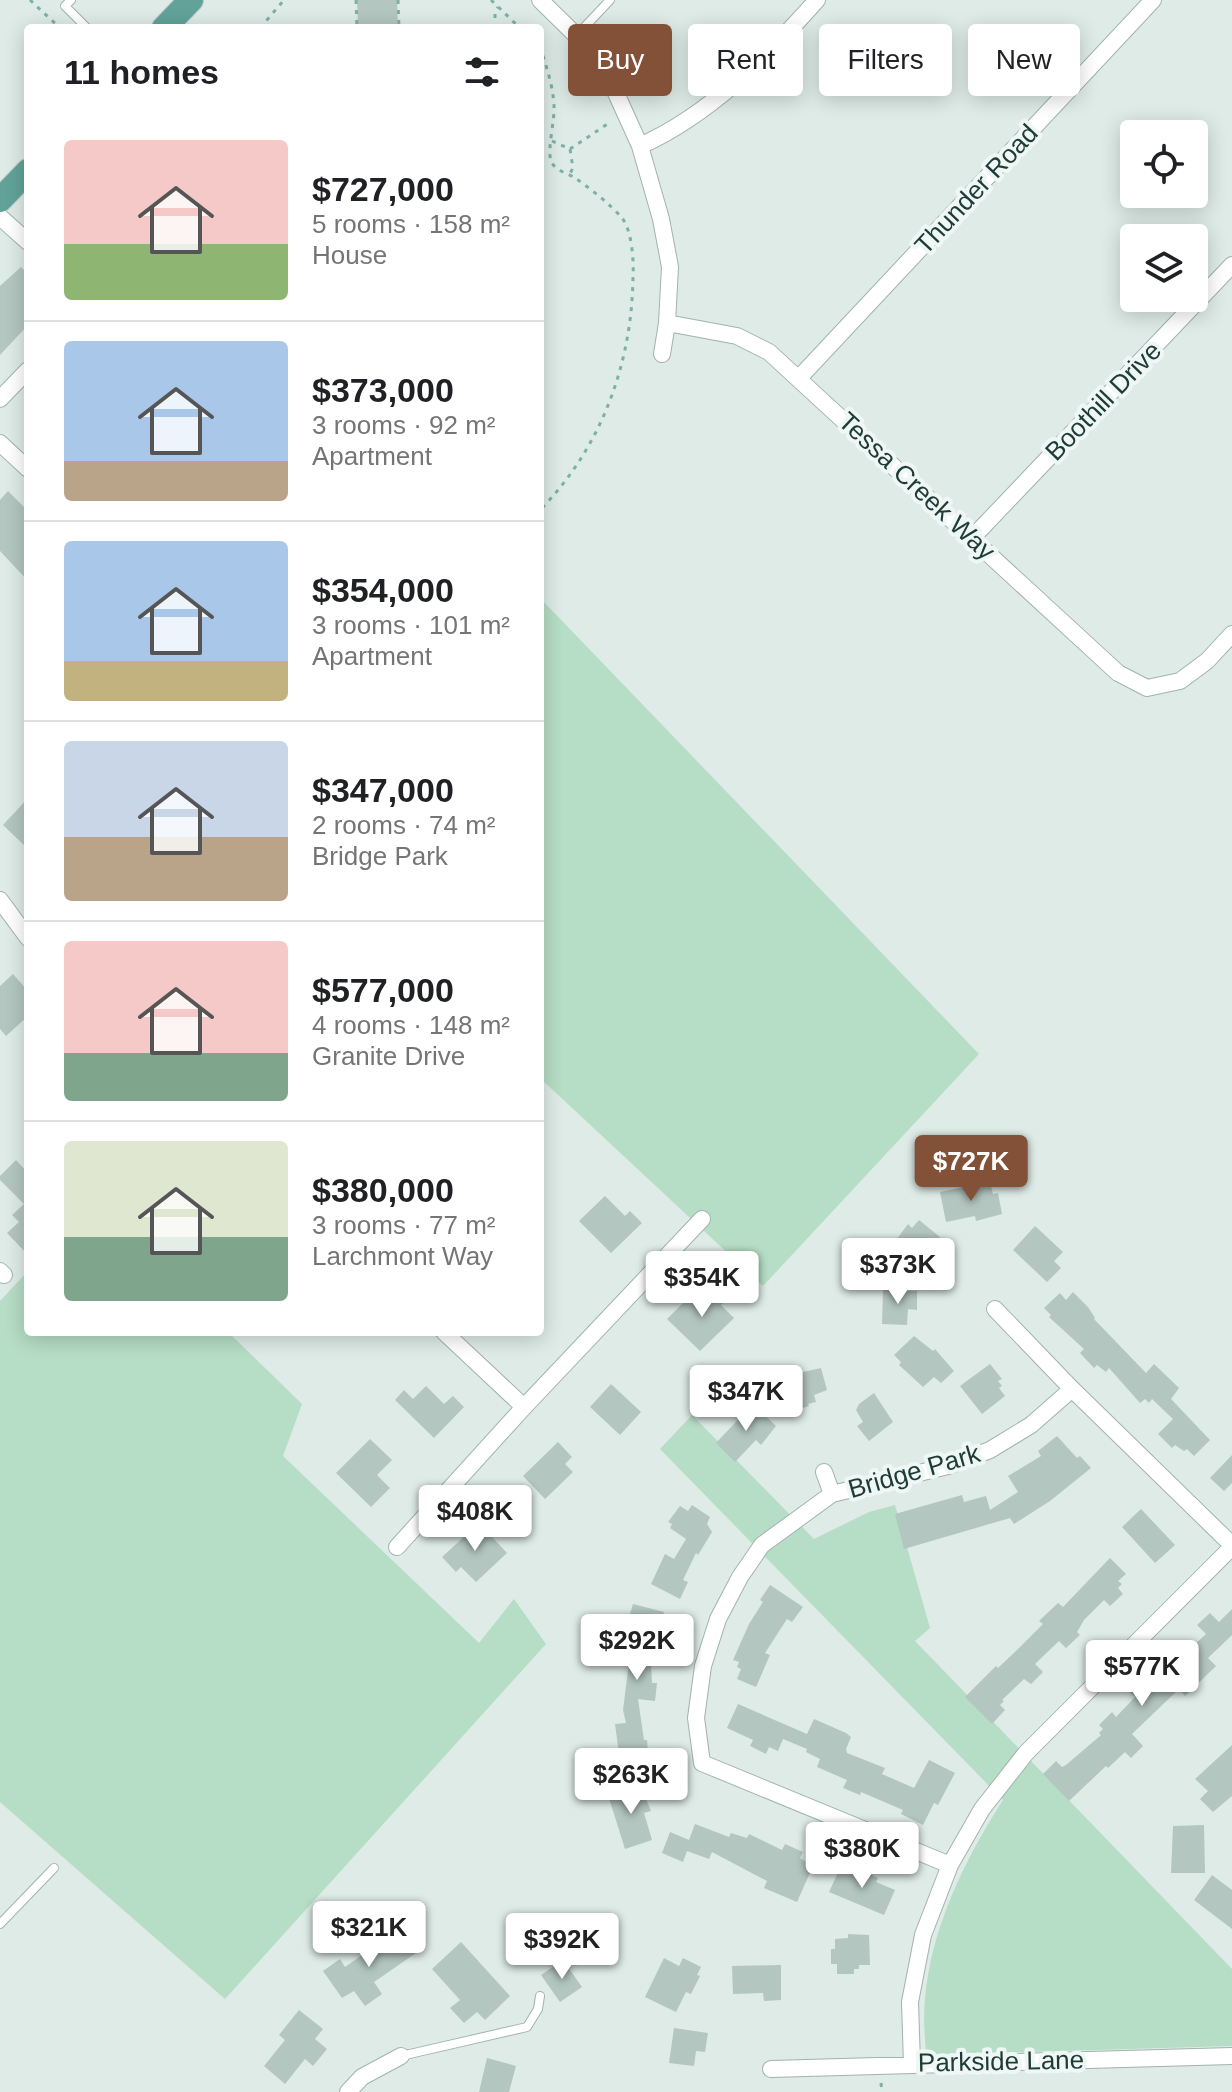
<!DOCTYPE html>
<meta charset="utf-8">
<style>
body{margin:0;font-family:Arial,sans-serif;background:#f6f6f6;color:#202124;height:100vh;display:flex;flex-direction:column;font-size:30px;white-space:nowrap}
*{box-sizing:border-box;margin:0}
p{font-size:26px;color:#757577}
.icon{flex:none;width:44px;height:44px;fill:none;stroke:currentColor;stroke-width:2;stroke-linecap:round;stroke-linejoin:round}
.map{position:relative;flex:1;overflow:hidden}
.side{position:absolute;left:24px;top:24px;width:520px;height:1312px;display:flex;flex-direction:column;background:#fff;border-radius:8px;box-shadow:0 4px 20px #0003}
.side>*{flex:none}
.hud{position:absolute;left:568px;top:24px;width:544px;height:72px;display:flex;gap:16px}
.buttons{position:absolute;left:1120px;top:120px;display:grid;gap:16px}
.buttons a{display:grid;place-items:center;width:88px;height:88px;border-radius:8px;background:#fff;box-shadow:0 4px 20px #0003;font-size:40px}
.price{position:absolute;translate:-50% -68px;padding:0 18px;border-radius:8px;background:#fff;color:#222;font-size:26px;line-height:52px;filter:drop-shadow(0 2px 4px #0008)}
.price::after{content:'';position:absolute;left:50%;top:48px;width:24px;height:18px;margin-left:-12px;background:inherit;clip-path:polygon(0 0,100% 0,50% 100%)}
.price.current{background:#825137;color:#fff}
ul{padding:0;list-style:none}
li{display:flex;align-items:center;gap:24px;height:200px;padding:0 40px}
li+li{border-top:2px solid #e0e0e0}
li span{display:grid;place-items:center;flex:none;width:224px;height:160px;border-radius:8px;color:#555}
li>.icon{margin-inline-start:auto}
span .icon{width:96px;height:96px;fill:#fffc;stroke-width:1}
li b{font-size:34px}
h2{display:flex;justify-content:space-between;align-items:center;height:96px;padding:0 40px;font-size:34px}
.chip{padding:0 28px;border-radius:8px;background:#fff;box-shadow:0 4px 20px #0003;font-size:28px;line-height:72px}
.chip.current{background:#825137;color:#fff}
.map>svg:first-child{display:block}
.green{fill:#b6ddc5}
.building{fill:#b4c6c0}
.lines{fill:none;stroke-linecap:round;stroke-linejoin:round}
.service-casing{stroke:#a1b3af;stroke-width:10}
.minor-casing{stroke:#a1b3af;stroke-width:18}
.primary-casing{stroke:#c0c8c7;stroke-width:26}
.path{stroke:#7db0a6;stroke-width:3;stroke-dasharray:4 6;stroke-linecap:butt}
.service{stroke:#fff;stroke-width:8}
.minor{stroke:#fff;stroke-width:16}
.primary{stroke:#61a399;stroke-width:24}
.labels{text-anchor:middle;dominant-baseline:central;stroke-width:8;stroke-linejoin:round;paint-order:stroke}
.street-label{font-size:26px;fill:#1f3b37;stroke:#eff7f4}
</style>
<div class="map">
<svg width="1232" height="2092" viewBox="0 0 1232 2092">
<rect width="100%" height="100%" fill="#deebe7"/>
<path class="green" d="M540,598L979,1054L763,1286L540,1078Z
M28,1271V1332H228L302,1404L283,1456L479,1643L514,1599L546,1644L225,1999L0,1802V1301Z
M692,1415L814,1539L869,1512L895,1505L930,1628L915,1641L1232,1969V2046L926,2055C925,2036 923,2017 925,1999C931,1928 965,1859 1003,1800L660,1449Z"/>
<path class="building" d="M357,0H397L398,28H358Z
M21,267L28,274V325L0,355V286Z
M8,491L28,511V581L0,551V500Z
M28,798V849L3,825Z
M13,974L28,991V1016L6,1036L0,1029V986Z
M16,1160L28,1173V1255L7,1233L19,1222L12,1215L24,1204L0,1180V1176Z
M990,1182L993,1194L998,1193L1002,1214L976,1221L975,1216L946,1222L940,1192Z
M605,1196L625,1216L630,1211L642,1223L611,1253L579,1221Z
M919,1220L940,1237L926,1259L922,1255L908,1273L885,1255L908,1224L912,1228Z
M1035,1226L1063,1252L1054,1261L1061,1268L1047,1282L1013,1250Z
M715,1286L728,1299L721,1305L734,1318L700,1351L667,1319L688,1298L696,1306Z
M883,1290L917,1291V1310L908,1309L907,1325L882,1324Z
M1073,1292L1088,1307L1095,1318L1094,1319L1146,1373L1154,1364L1179,1388L1171,1399L1210,1440L1194,1456L1187,1449L1184,1451L1175,1445L1172,1448L1158,1434L1173,1419L1152,1399L1149,1403L1145,1399L1140,1403L1109,1368L1106,1372L1097,1365L1094,1368L1080,1353L1084,1349L1049,1317L1051,1315L1044,1308L1060,1293L1066,1300Z
M914,1336L933,1351L935,1349L954,1371L941,1383L934,1377L923,1387L899,1365L901,1362L894,1355Z
M990,1364L1002,1379L998,1381L1002,1386L999,1388L1005,1396L982,1414L960,1386Z
M821,1368L827,1390L814,1395L816,1402L808,1404L809,1406L784,1414L779,1395L790,1392L785,1376Z
M611,1384L641,1412L620,1435L590,1407Z
M426,1386L444,1404L453,1396L464,1407L434,1438L395,1400L404,1390L413,1399Z
M874,1393L893,1422L869,1441L857,1426L863,1422L856,1410L859,1404Z
M753,1404L776,1426L761,1445L756,1440L735,1462L716,1443Z
M1057,1436L1077,1458L1080,1456L1091,1468L1050,1501L1014,1524L1010,1518L904,1549L895,1514L962,1495L964,1502L986,1496L990,1510L1018,1492L1008,1476L1041,1456L1038,1451Z
M370,1439L392,1460L377,1475L390,1488L371,1507L336,1473Z
M558,1442L572,1457L565,1464L573,1472L545,1499L523,1476Z
M1232,1455V1483L1224,1491L1210,1478Z
M692,1505L710,1517L707,1524L712,1532L698,1555L696,1553L683,1580L688,1582L680,1599L651,1584L665,1554L674,1559L686,1539L670,1528L672,1524L668,1522L680,1506L688,1511Z
M1141,1509L1175,1545L1155,1563L1122,1527Z
M479,1523L507,1553L476,1582L461,1567L456,1572L442,1557Z
M1110,1558L1126,1574L1118,1581L1122,1584L1118,1588L1123,1594L1110,1606L1104,1600L1084,1620L1077,1632L1080,1635L1066,1648L1059,1641L1035,1664L1043,1672L1031,1684L1024,1679L1002,1700L1004,1701L1000,1705L1005,1710L992,1724L965,1697L996,1666L998,1668L1019,1648L1043,1624L1039,1621L1058,1603L1063,1607Z
M770,1585L803,1607L792,1622L787,1619L765,1653L770,1655L756,1687L737,1679L741,1669L737,1667L739,1662L733,1660L749,1624L763,1602L760,1600Z
M633,1604L664,1612L658,1640L652,1638L644,1665L651,1666L652,1683H657L655,1701L638,1699L644,1740H647L649,1766L629,1769L628,1759L620,1761L615,1724L626,1723L623,1710L631,1647L613,1642L618,1625L626,1627Z
M1232,1609V1635L1208,1658L1216,1666L1185,1696L1179,1689L1132,1734L1143,1746L1131,1758L1125,1752L1108,1768L1106,1766L1069,1801L1043,1774L1056,1761L1062,1767L1066,1765L1101,1735L1099,1733L1103,1729L1099,1725L1112,1712L1116,1717L1135,1697L1129,1692L1169,1651L1178,1660L1206,1634L1197,1625L1210,1613L1219,1622Z
M738,1704L807,1734L814,1719L846,1733L851,1737L846,1749L847,1753L885,1768L882,1774L914,1788L929,1760L955,1773L938,1805L934,1803L923,1825L901,1814L903,1810L861,1792L860,1795L843,1788L847,1780L817,1767L820,1759L806,1752L807,1749L783,1739L778,1751L769,1747L766,1754L750,1746L753,1740L727,1728Z
M1232,1745V1796L1213,1812L1200,1799L1208,1791L1195,1779Z
M640,1784L651,1811L644,1813L652,1840L625,1849L608,1795Z
M695,1824L729,1837L731,1833L747,1838L749,1834L782,1850L785,1844L803,1852L800,1858L813,1866L797,1902L764,1888L767,1881L712,1852L709,1859L687,1851L683,1862L662,1853L670,1832L689,1840Z
M1204,1825L1205,1873H1171L1173,1826Z
M841,1866L856,1873L858,1869L878,1878L876,1882L895,1890L884,1915L829,1892Z
M1212,1875L1232,1890V1929L1194,1900Z
M402,1933L416,1953L374,1982L382,1994L365,2006L354,1991L342,1998L323,1971L340,1959L345,1967L368,1951L365,1946L377,1938L383,1946Z
M848,1934L869,1935L870,1965H859V1969H854V1974H837V1964H831V1949H835V1939L848,1938Z
M461,1942L510,1996L485,2020L477,2012L464,2023L450,2008L460,2000L432,1969Z
M664,1958L679,1966L683,1958L701,1967L697,1975L700,1976L691,1994L686,1992L676,2012L645,1997Z
M563,1960L582,1987L560,2002L541,1975Z
M781,1965V2000L764,2001L763,1993L733,1994L732,1966Z
M299,2010L323,2029L315,2039L327,2049L313,2066L305,2059L285,2084L264,2066L285,2040L279,2035Z
M674,2028L708,2033L705,2052L696,2051L694,2066L669,2063Z
M487,2058L516,2066L509,2092H479Z"/>
<g class="lines">
<g class="service-casing">
<path id="service" d="M71,0L65,6L87,28
M577,35L610,0
M0,1924L54,1868
M401,2056L527,2027L538,2009L540,1996"/>
</g>
<g class="minor-casing">
<path id="minor" d="M540,0L591,50L616,93L640,146L661,219L670,267L667,323L662,354
M640,146C711,114 766,57 817,0
M0,217L28,242
M667,323L737,336L769,352L1118,673L1147,688L1180,681L1207,661L1232,634
M799,378L1153,0
M0,399L28,370
M0,443L28,469
M973,537L1232,265
M0,900L28,938
M0,1271L4,1275
M995,1309L1072,1389L1232,1545
M444,1332L524,1407
M824,1472L832,1494
M397,1547L524,1407L702,1219
M950,1865L702,1763L696,1718L703,1666L718,1619L740,1577L762,1545L832,1494L948,1466L990,1450L1031,1425L1072,1389
M912,2064L910,2002L923,1935L950,1865L982,1809L1026,1753L1232,1547
M771,2069L1232,2056
M348,2092L362,2077L401,2056"/>
</g>
<g class="primary-casing">
<path id="primary" d="M164,28L191,0
M0,200L28,171"/>
</g>
<path class="path" d="M30,0L60,28
M356,0L357,28
M398,0L399,28
M491,0L520,28
M260,28L284,0
M495,28V13L498,7
M540,46C546,66 553,85 554,106C555,120 547,149 551,161C555,171 568,173 575,178C591,189 610,204 622,218C632,230 634,262 633,277C632,364 601,448 540,510
M552,141L570,149L573,168L569,175
M570,149L609,123
M881,2083L882,2092"/>
<use href="#service" class="service"/>
<use href="#minor" class="minor"/>
<use href="#primary" class="primary"/>
</g>
<g class="labels">
<g class="street-label">
<text transform="translate(976 189) rotate(-47)">Thunder Road</text>
<text transform="translate(1103 401) rotate(-46)">Boothill Drive</text>
<text transform="translate(917 486) rotate(43)">Tessa Creek Way</text>
<text transform="translate(914 1471) rotate(-16)">Bridge Park</text>
<text transform="translate(1001 2061) rotate(-1)">Parkside Lane</text>
</g>
</g>
</svg>
<div class="buttons">
<a><svg class="icon" aria-label="locate" viewBox="0 0 24 24"><circle cx="12" cy="12" r="6"/><path d="M12 2v4M12 18v4M2 12h4M18 12h4"/></svg></a>
<a><svg class="icon" aria-label="layers" viewBox="0 0 24 24"><path d="M12 4l9 5-9 5-9-5zM3 14l9 5 9-5"/></svg></a>
</div>
<b class="price current" style="left:971px;top:1203px">$727K</b>
<b class="price" style="left:898px;top:1306px">$373K</b>
<b class="price" style="left:702px;top:1319px">$354K</b>
<b class="price" style="left:746px;top:1433px">$347K</b>
<b class="price" style="left:475px;top:1553px">$408K</b>
<b class="price" style="left:637px;top:1682px">$292K</b>
<b class="price" style="left:1142px;top:1708px">$577K</b>
<b class="price" style="left:631px;top:1816px">$263K</b>
<b class="price" style="left:862px;top:1890px">$380K</b>
<b class="price" style="left:369px;top:1969px">$321K</b>
<b class="price" style="left:562px;top:1981px">$392K</b>
<div class="hud">
<a class="chip current">Buy</a>
<a class="chip">Rent</a>
<a class="chip">Filters</a>
<a class="chip">New</a>
</div>
<section class="side">
<h2>11 homes<svg class="icon" aria-label="filters" viewBox="0 0 24 24"><path d="M4 7h16M4 17h16"/><circle cx="9" cy="7" r="2"/><circle cx="15" cy="17" r="2"/></svg></h2>
<ul>
<li><span style="background:linear-gradient(#f6c9c9 65%,#8fb573 0)"><svg class="icon" aria-label="home" viewBox="0 0 24 24"><path d="M3 11l9-7 9 7M6 9v11h12V9"/></svg></span><div><b>$727,000</b><p>5 rooms · 158 m²</p><p>House</p></div></li>
<li><span style="background:linear-gradient(#a9c7e8 75%,#b9a48a 0)"><svg class="icon" aria-label="home" viewBox="0 0 24 24"><path d="M3 11l9-7 9 7M6 9v11h12V9"/></svg></span><div><b>$373,000</b><p>3 rooms · 92 m²</p><p>Apartment</p></div></li>
<li><span style="background:linear-gradient(#a9c7e8 75%,#c2b280 0)"><svg class="icon" aria-label="home" viewBox="0 0 24 24"><path d="M3 11l9-7 9 7M6 9v11h12V9"/></svg></span><div><b>$354,000</b><p>3 rooms · 101 m²</p><p>Apartment</p></div></li>
<li><span style="background:linear-gradient(#c9d6e8 60%,#b9a48a 0)"><svg class="icon" aria-label="home" viewBox="0 0 24 24"><path d="M3 11l9-7 9 7M6 9v11h12V9"/></svg></span><div><b>$347,000</b><p>2 rooms · 74 m²</p><p>Bridge Park</p></div></li>
<li><span style="background:linear-gradient(#f6c9c9 70%,#7fa58c 0)"><svg class="icon" aria-label="home" viewBox="0 0 24 24"><path d="M3 11l9-7 9 7M6 9v11h12V9"/></svg></span><div><b>$577,000</b><p>4 rooms · 148 m²</p><p>Granite Drive</p></div></li>
<li><span style="background:linear-gradient(#dfe7d0 60%,#7fa58c 0)"><svg class="icon" aria-label="home" viewBox="0 0 24 24"><path d="M3 11l9-7 9 7M6 9v11h12V9"/></svg></span><div><b>$380,000</b><p>3 rooms · 77 m²</p><p>Larchmont Way</p></div></li>
</ul>
</section>
</div>
